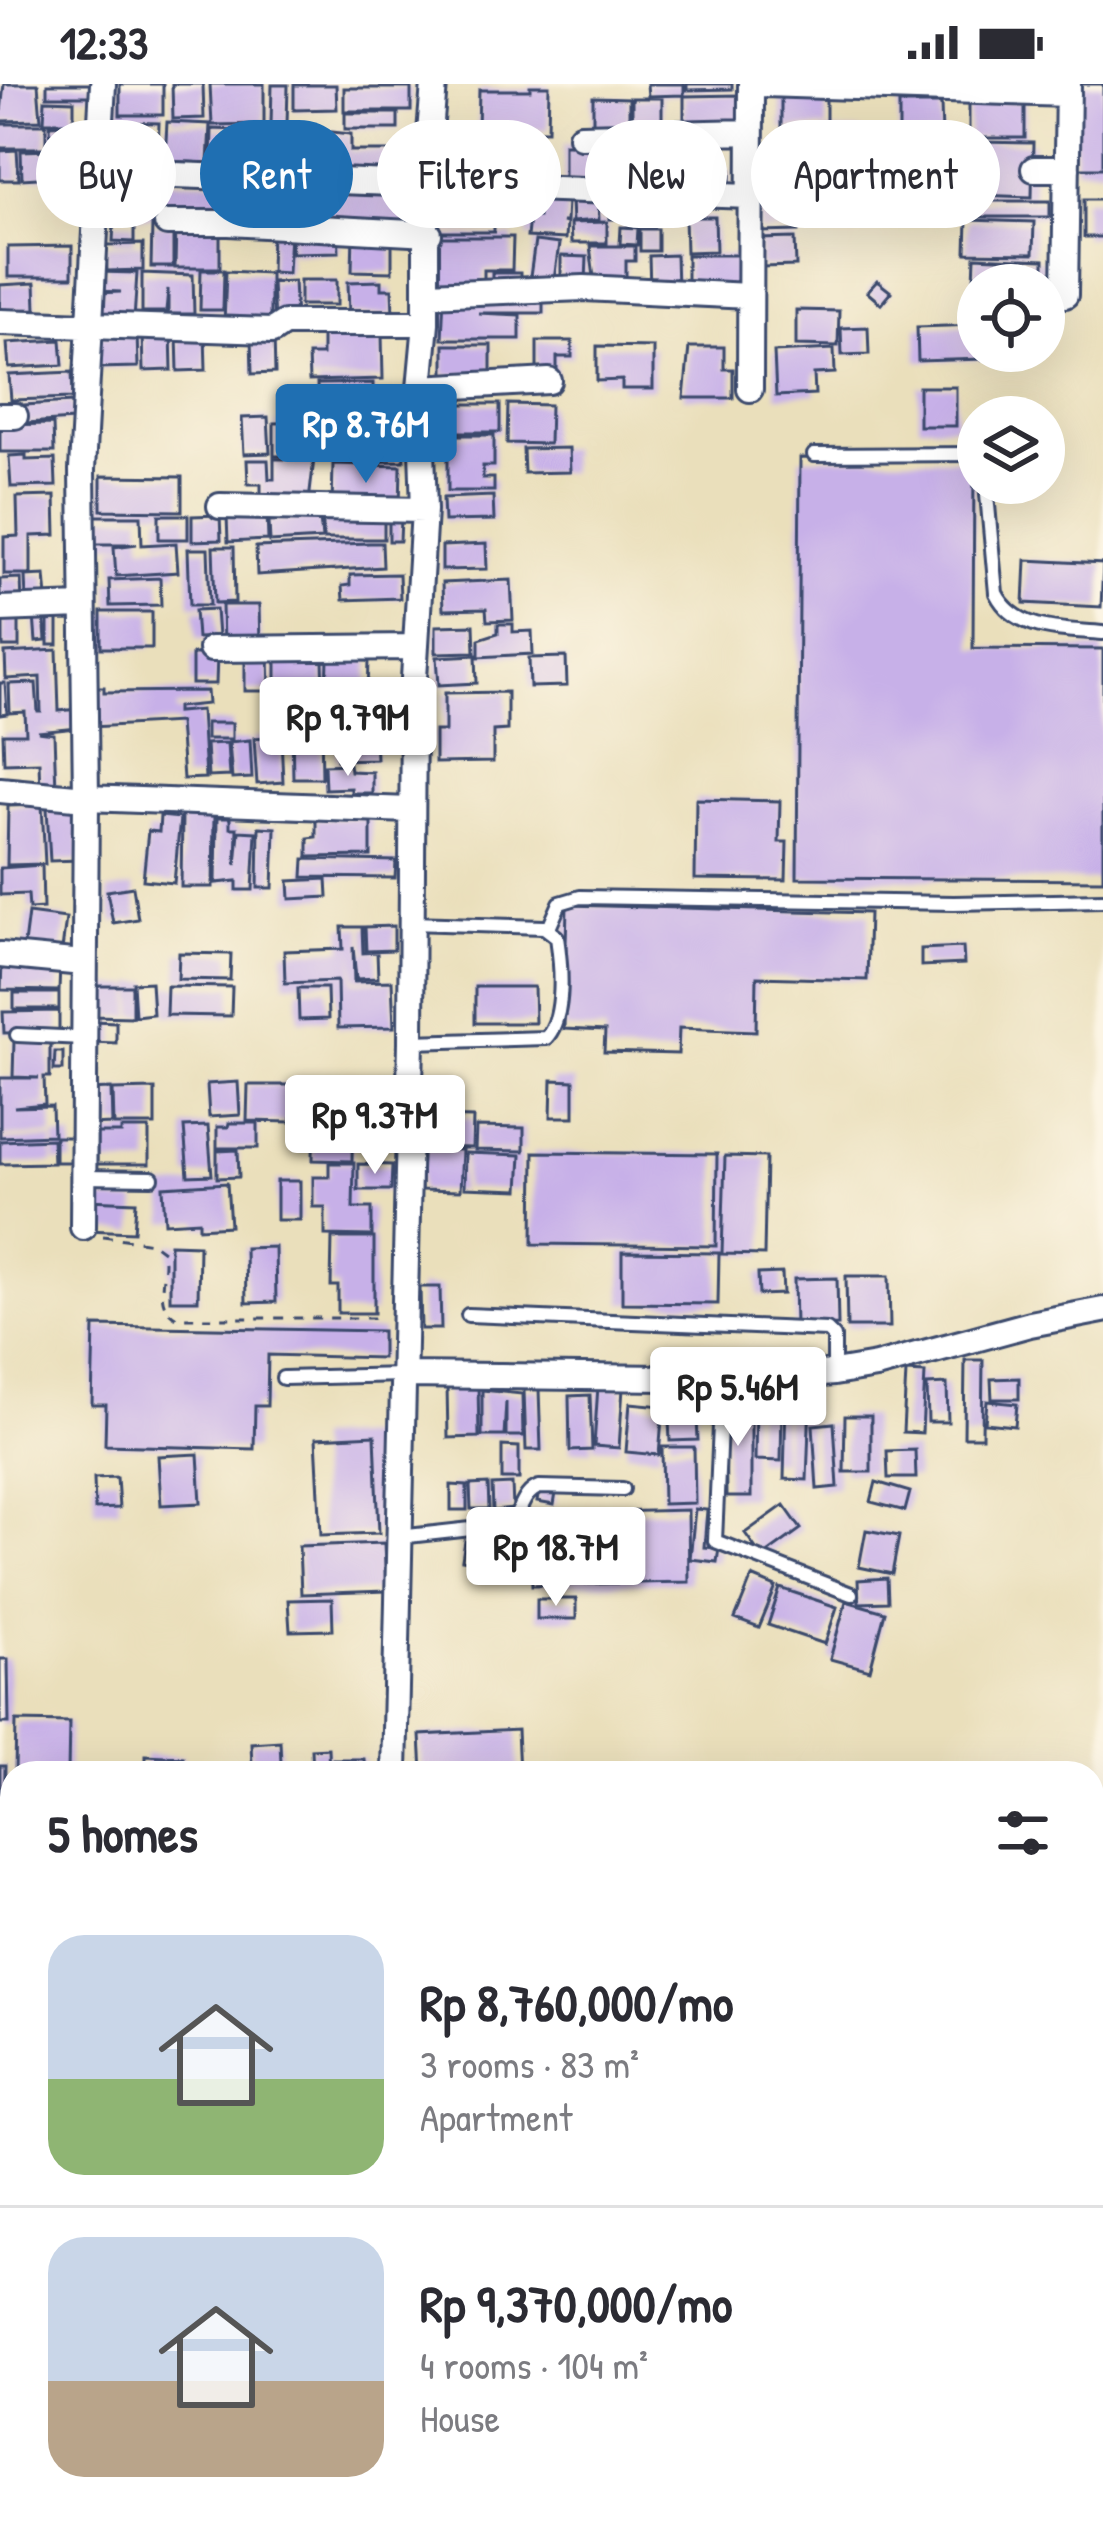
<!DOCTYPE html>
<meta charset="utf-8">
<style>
body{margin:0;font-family:"Patrick Hand",sans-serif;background:#f7f7f7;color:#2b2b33;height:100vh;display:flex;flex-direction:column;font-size:45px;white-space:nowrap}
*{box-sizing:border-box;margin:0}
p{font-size:39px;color:#7c7c81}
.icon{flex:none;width:66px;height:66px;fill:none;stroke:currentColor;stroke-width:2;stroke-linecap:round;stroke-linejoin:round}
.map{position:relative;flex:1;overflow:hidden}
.sheet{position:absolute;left:0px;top:1677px;width:1104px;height:771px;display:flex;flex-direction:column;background:#fff;border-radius:36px 36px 0 0;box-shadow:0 12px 48px #0002}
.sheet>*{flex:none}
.banner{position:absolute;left:36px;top:36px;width:1032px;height:108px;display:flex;gap:24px}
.controls{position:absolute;left:957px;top:180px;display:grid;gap:24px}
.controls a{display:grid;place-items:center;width:108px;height:108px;border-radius:50%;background:#fff;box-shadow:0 12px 48px #0002;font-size:60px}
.price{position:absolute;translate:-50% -102px;padding:0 27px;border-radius:12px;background:#fff;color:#222;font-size:39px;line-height:78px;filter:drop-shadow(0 3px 6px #0008)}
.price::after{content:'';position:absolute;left:50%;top:72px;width:36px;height:27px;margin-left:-18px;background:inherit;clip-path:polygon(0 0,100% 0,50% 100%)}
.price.current{background:#1f6fb2;color:#fff}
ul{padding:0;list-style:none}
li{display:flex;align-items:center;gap:36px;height:300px;padding:0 48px}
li+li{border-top:3px solid #e1e1e2}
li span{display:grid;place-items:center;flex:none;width:336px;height:240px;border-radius:36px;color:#555}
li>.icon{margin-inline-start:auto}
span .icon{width:144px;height:144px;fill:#fffc;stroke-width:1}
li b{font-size:51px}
h2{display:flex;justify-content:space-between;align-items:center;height:144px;padding:0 48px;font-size:51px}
.chip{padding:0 42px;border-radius:54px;background:#fff;box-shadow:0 12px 48px #0002;font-size:42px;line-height:108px}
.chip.current{background:#1f6fb2;color:#fff}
.status{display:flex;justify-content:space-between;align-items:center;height:84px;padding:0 60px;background:#fff;direction:ltr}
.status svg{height:33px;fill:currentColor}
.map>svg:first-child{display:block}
.building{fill:#c7b0e8}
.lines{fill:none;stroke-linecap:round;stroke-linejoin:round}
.lane-casing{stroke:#3a496c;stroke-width:18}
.street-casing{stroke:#3a496c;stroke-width:30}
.path{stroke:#3a496c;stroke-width:3;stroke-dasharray:9 9;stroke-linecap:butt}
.lane{stroke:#fff;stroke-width:12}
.street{stroke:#fff;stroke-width:24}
</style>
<div class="status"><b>12:33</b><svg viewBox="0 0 49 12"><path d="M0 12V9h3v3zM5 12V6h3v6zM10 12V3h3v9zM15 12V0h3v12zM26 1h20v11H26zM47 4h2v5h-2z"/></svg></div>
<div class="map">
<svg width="1103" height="2446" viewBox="0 0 1103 2446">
<rect width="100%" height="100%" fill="#fcf5e5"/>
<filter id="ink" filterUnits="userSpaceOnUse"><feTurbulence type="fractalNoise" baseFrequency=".00833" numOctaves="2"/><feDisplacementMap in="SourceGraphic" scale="24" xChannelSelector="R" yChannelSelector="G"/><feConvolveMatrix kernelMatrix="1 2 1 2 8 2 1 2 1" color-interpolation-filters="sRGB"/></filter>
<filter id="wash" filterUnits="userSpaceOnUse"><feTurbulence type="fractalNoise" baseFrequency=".004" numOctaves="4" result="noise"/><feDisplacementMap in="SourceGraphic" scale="48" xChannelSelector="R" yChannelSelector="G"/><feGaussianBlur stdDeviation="2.7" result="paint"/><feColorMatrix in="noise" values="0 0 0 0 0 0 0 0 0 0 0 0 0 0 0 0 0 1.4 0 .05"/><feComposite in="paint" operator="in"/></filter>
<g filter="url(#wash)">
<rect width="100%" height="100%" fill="#eadfbb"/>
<g id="blocks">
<path class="building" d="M4,0H38L41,36L0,37Z
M47,0H90V12H47Z
M120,0H163V31H120Z
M172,0H203L204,34L173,35Z
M210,0H264V40L212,41Z
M647,0H684V11L648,12Z
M687,0H732V5L687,6Z
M1075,0H1103V84H1075Z
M272,1H288L287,41H271Z
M294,1H336L337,25L294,26Z
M530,2H549L548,46L478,45L479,6H530Z
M344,4H411V27H344Z
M826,7V44L781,45V8Z
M741,11V45H684V12Z
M593,13L629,14V50H593Z
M632,14H662V39L642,38V47H632Z
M45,16L74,17V38H44Z
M969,18H1025V54H969Z
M899,20H941L942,52H899Z
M345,29H398V45H345Z
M117,38L159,39L158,72L117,71V56L115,69H103L104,50H117Z
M167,38L210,40L208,79L165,77Z
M0,40H46V64H0Z
M69,40L70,63L51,64L50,41Z
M212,45L238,46L237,82L211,81Z
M249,45L278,47L277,78L248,77Z
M305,45L351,50V67H389V94L332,89V83H280L279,46H303L305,66Z
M822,47H862V76L823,77Z
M536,56L537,93L514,94L513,57Z
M931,57L976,58L975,77H930Z
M979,58L1033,59L1032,113L978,111Z
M636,59L637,105L612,100L610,60Z
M673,59L674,107H644L643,60Z
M564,60H609V99H564Z
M17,66L19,96H0V67Z
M52,66L54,93L22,95L21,67Z
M69,67L70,94L56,96L54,68Z
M890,69L926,75V98L890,97Z
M449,70H489V97L448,96Z
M680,74L713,75V86H731V111L679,110Z
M141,78L159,79L158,94L140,93Z
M828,79H867V98H828Z
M930,80H972V101H962V107H930Z
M117,96L246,98L247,134L136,133L135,113H117Z
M251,96L308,102L307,132L250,130Z
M799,100V147L760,148L759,101Z
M906,101H924V110L973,111V130L897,128V109H906Z
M311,102L398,104V125H409V143L311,141Z
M447,106H514L515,141H494V148H438V116H447Z
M539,115L567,116L566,138H562L566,139L565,155L527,153L529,133H538Z
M598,115L599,136L572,138L571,116Z
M1084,115H1103V153H1084Z
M610,116H626V135H610Z
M976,117H1050V133H976Z
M628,121L654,122V140H628Z
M685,133H715L716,167L686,168Z
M967,136L1034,138L1033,170L966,169Z
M114,138L134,139V158L113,157Z
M607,138V159H571L570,139Z
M152,141H173V183H151Z
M176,141H220V184H175Z
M621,143L638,144L637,161L620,160Z
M338,145L339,168L292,169L291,147Z
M640,145H658V167H640Z
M272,146L290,147L288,189L271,188Z
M353,150L392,151V188L352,187Z
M433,153H513L512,186H484V204H433Z
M795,154L796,182L760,183L759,155Z
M535,157L559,160L553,203L529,200Z
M143,160V186L107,187L106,161Z
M72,162V193H8V163Z
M590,162H635V177H626V200L595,201Z
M676,171L677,204L650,205L649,172Z
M687,171H739V208H687Z
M561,172L587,173L586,197L561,196Z
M975,173L1044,176V201H978V223H973Z
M201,186H224L223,226H200Z
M226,187L270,189V240L224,241Z
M97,188L137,189L134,236L99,237L98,209L121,208L97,207Z
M142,189L193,191L194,230H168V205L166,228H142Z
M492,189H520V203H492Z
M300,196H337V221H300Z
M294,197L296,236L274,238L272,198Z
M381,197V205H392L393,230L349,231L348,198Z
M877,197L891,208L881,220L867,208Z
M35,199L36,225L0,226V201Z
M444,211H543V229H478L520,231V255H442Z
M796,226L839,227L838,262L796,261Z
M978,241V267H984V275L918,277L917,243Z
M868,243L869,270L842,271L841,244Z
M171,248L172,286L143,287L142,249Z
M137,249L138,283L96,284L95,251Z
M205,249L206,286L178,287L177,250Z
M382,250L383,295L309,297L308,271H322V251Z
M274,251L275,289L252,290L251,252Z
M61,256L63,281L9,284L7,259Z
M537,257H572V273H557V293H537Z
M444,261H491V291H444Z
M597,262L653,263V305H622V296L597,297Z
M689,263H724V285H733V314H684Z
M834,265L835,289L814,290L815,310L776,312L774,268Z
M72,288L73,314L11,316L9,291Z
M373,299L374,357L403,356L404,377L345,378L344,357H330V335H318L317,300Z
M919,303H956V342H919Z
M72,318L73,336L26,339L25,321Z
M444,320H500V348H444Z
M508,320L550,321L549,360L507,359Z
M268,333L270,369L244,370L242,334Z
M324,338L325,371L274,372V339Z
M53,340L54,368H0V341Z
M448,351H494V382H483V394H494V407H448Z
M569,364L570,388L524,389L523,365Z
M26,371V376L55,375L56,402L11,403L9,372Z
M800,374L974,375L973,564L1103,565V796L797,794Z
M274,375H314L309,417H261V400H248L247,376H268L269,395H274Z
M333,380L401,382L400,424L332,423Z
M101,392L182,393V427L101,426Z
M55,412L56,451L31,452V490H4V453L18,452L17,413Z
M493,412L494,436L444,437L443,414Z
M267,430L268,456L228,458L227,432Z
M159,431H188V455H159Z
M220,431L221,456L192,457V432Z
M94,432H141L142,461L176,459L178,488L116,492L114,463L137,460H94Z
M320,434L322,455L270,458L269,437Z
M323,434H384V455H323Z
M389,434H401L400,457H389Z
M370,459H382L383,483L257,491L256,463Z
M486,460L487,485L442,486V462Z
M213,463H234L235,518L215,519Z
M188,465H208L210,521H190Z
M1026,476L1103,480L1101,523L1024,519Z
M399,490L400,514L343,516L342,502L350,501V491Z
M45,491L47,514L26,515L25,492Z
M21,494L22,520H0V495Z
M160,494L161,521L110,522L109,496Z
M511,496L513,536L487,537L486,525L443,526L442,499Z
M222,521H259L260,562H223Z
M216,525L218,553L197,554L195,526Z
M101,528H152V564H101Z
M44,530L46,557L36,558L34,531Z
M3,531H19V563H3Z
M48,531H58V561H48Z
M498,540H513V548L532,547L533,570L479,573V555L498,549Z
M474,541L475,568L436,569V542Z
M57,566L59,627L78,625V644L38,648L54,650L56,706L40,707L39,678L4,679L3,650H26L25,628L10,629L9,600L36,599L38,628H41L40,593L6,595L5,569Z
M192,570H217L216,600H192Z
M276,571H302V577H323L324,605L276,608Z
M476,571L477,599L439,601L437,573Z
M245,573H269L270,607H245Z
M566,573L567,602L530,603L529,574Z
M328,575L369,577L368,607L327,605Z
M0,599H5L7,630L0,631Z
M91,603H104V608L207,607L208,620L177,623V628L201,626L205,694L183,695L179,638L92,643Z
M507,608V646L493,647V678L435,679V647H445V609Z
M375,616L376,649L335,650L334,618Z
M206,639H232V655H206Z
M321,642L322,694H293L292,643Z
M375,651L376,675L337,676V652Z
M281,652L283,698L257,700L254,654Z
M250,656L252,694L232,695L229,658Z
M227,659L229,692L208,693L206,660Z
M349,680L350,687L372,688V709H351V704L325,705L324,681Z
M696,715L780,717L779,758H787L786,796L695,795Z
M42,721L45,780L7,781L8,722Z
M78,723L80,776L50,777L47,724Z
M182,730H214L213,803H181Z
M160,732L180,734L174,799L143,796L148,747L159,748Z
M217,734H230V744H237L236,781L239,747L256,748L253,806H237V797L216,799Z
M371,734V772L308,773V754L316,753V735Z
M259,743L275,744L273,804H258Z
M304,775L396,777L395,794L303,793Z
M42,781L43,824L29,825L28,810L0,811V784Z
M327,795L328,813L290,815L289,797Z
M133,803L138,835L113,839L107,807Z
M567,821L869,829L867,896L757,893L756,947L679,944L678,970L604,968L605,947L564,945Z
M28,829L66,834L61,874L23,868Z
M394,842V866L366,867L365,843Z
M342,843H362L363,869L377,868L378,894L356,895L353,863L354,898L392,897L394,943L338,944L337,897L285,899L284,867L343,865Z
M963,863L964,880L921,882V865Z
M179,869L231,870L230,896L178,895Z
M2,879L60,880L59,907L1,906Z
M151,898L153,930L135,932L133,899Z
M94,902H132V933L94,932Z
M167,902L232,903L231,932L166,931Z
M475,903H534L535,939H475Z
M298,904H327L328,935L299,936Z
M14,909H59V925H14Z
M59,927V948L4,949L3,928Z
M91,937L116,938V959L90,958Z
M14,957H50V993H44L45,1020L14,1023L52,1022L53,1051L0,1053V994H39L13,993Z
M55,968H63V986H54Z
M552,996L574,997V1033H551Z
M238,998L240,1031L209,1033L207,1000Z
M248,1001H292V1038L247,1037Z
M111,1005L112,1040L88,1041L87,1006Z
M155,1005V1041H114L113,1006Z
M314,1009L353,1010L352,1077L313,1076Z
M369,1023L393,1024V1041L369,1040Z
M434,1033L473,1034L472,1064L434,1063Z
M229,1039H258V1064H217V1043H228Z
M208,1042L212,1091L188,1092L184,1043Z
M476,1043L524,1044V1067L475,1066Z
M121,1045H149V1080H97V1049H121Z
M55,1053H73V1078H55Z
M52,1055L53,1079L0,1080V1057Z
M422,1065L462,1066L460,1107L421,1106Z
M238,1066L239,1093L217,1094V1067Z
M534,1068L717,1070L716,1162L533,1160Z
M465,1069L521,1071L519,1106L464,1104Z
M725,1072L766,1073L764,1171L722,1170Z
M329,1079H354L353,1124H372V1152L325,1151V1123H313V1093H329Z
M358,1080L392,1081L391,1106H358Z
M277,1097H300V1136H277Z
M227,1099L230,1142L199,1144V1137L165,1139L163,1103Z
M87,1116L136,1118L134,1148L86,1146Z
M332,1154H374V1229H338V1202H331Z
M170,1160L199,1161L198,1216H170Z
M275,1163L276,1218L246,1219L245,1164Z
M622,1168L719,1169L718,1220L622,1219Z
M782,1189L783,1210L759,1211L758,1190Z
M846,1192H889L890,1243H847Z
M837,1194L838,1241L795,1242L794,1195Z
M420,1203H440L441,1245H421Z
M94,1242L382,1247V1274L268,1271L267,1322H255L254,1365L105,1361L106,1321H92Z
M965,1276H983L982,1353H964Z
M906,1288L925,1289L922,1349L903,1348Z
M1019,1294V1315H992L991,1295Z
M478,1300L479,1353L448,1354L447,1301Z
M947,1300L948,1338H928L927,1301Z
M598,1302L623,1304L619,1364L594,1362Z
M539,1305L541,1366H526L524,1306Z
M482,1306L522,1310L523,1352H506V1318L504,1352H482Z
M590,1311L592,1366L570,1367L569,1312Z
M696,1312L698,1356L670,1357L668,1313Z
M786,1315L810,1316L807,1396L784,1395Z
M725,1317H751V1413H726Z
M987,1317L1017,1320L1015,1342L985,1339Z
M630,1319L663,1322L659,1371L626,1368Z
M756,1320H782L781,1377L755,1376Z
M845,1332H871V1388H844Z
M834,1339L838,1403L817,1405L813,1341Z
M375,1351L379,1449L321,1451L316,1354Z
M502,1362L519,1363V1395H502Z
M662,1363H694L695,1419L663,1420Z
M915,1366L916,1394H888L887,1367Z
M198,1370L201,1419L161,1421L158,1372Z
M117,1393L119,1424L95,1425L94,1394Z
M876,1398L910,1408L905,1427L871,1418Z
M488,1400L489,1425H471L470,1401Z
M512,1400L513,1425L493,1427L492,1401Z
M451,1401L467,1402V1426H451Z
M539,1406L556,1409L554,1421L537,1418Z
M784,1421L801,1445L762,1473L745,1449Z
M695,1425L707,1426L704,1463L719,1464L717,1478L690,1475Z
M688,1426L689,1498L532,1501L530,1430Z
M866,1446L899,1452L892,1490L859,1483Z
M465,1457L506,1465L503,1483L462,1476Z
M384,1459L386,1507L301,1510L299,1462Z
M752,1493L776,1503L759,1544L735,1535Z
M887,1494L888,1518L859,1519L858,1496Z
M780,1504L837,1523L825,1560L768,1541Z
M332,1515L333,1546L290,1547L288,1516Z
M537,1515H576V1535H537Z
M846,1517L885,1528L870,1586L830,1575Z
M0,1575H8L9,1639H0Z
M16,1637L69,1638L68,1689L15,1688Z
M517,1646L519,1689H422L420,1651Z
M280,1657L281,1679L252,1681L251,1659Z
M328,1664L329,1689H312L311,1665Z
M145,1671L183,1673L182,1689H145Z
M333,1675H364L365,1689H333Z
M0,1682H5L4,1736H0Z
M9,1844L11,1866H0V1845Z
M1092,2037H1103V2064H1092Z
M1092,2126H1103V2173H1092Z
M1092,2220H1103V2446H1018L1017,2440H1032V2436H1092Z
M0,2364H12V2401H0Z
M981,2436H1003V2446H982Z"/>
</g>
</g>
<g filter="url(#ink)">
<use href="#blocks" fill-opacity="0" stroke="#3a496c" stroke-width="3"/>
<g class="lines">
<g class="lane-casing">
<path id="lane" d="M814,371L978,370
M986,399L996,509C1016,549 1064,545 1103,549
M410,839L544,843L557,853C561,880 566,933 546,954L411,958
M549,844L560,819L580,813L954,819L1103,816
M17,951L84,954
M84,1093L152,1094
M468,1231L827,1246L834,1253V1288
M283,1294L403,1291
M722,1295L715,1457L851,1510
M399,1453L507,1441C523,1431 520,1410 539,1403L623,1405
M1092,2183H1103"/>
</g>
<g class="street-casing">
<path id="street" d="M763,0L1068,10
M581,52L750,48
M1034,85H1067
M175,91L750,112
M167,139H229L429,150
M427,210L584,204L749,212
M1065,211L1068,0
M0,238L272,247L284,239H426
M420,304L549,297
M750,305L751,0
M0,332H15
M220,422L424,426
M0,525L82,522
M211,565L415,563
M0,706L86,714L410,726
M0,871L83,879
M83,1143L86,714L82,386L103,0
M403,1291L755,1295L834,1289L876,1282L1030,1240L1103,1226
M394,1689L411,958L413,611L424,426L420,304L426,239V98L434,0
M0,1754H12
M1092,1759L1103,1760
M124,2446V2436"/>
</g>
<path class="path" d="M103,1152L152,1159L163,1167C168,1191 151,1220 177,1234H383"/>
<use href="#lane" class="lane"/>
<use href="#street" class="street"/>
</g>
</g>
</svg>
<div class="controls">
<a><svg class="icon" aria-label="locate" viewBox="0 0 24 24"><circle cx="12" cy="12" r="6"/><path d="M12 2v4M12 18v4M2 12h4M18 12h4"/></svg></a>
<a><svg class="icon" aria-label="layers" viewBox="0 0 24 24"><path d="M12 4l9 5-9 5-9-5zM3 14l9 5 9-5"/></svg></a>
</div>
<b class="price current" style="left:366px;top:402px">Rp 8.76M</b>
<b class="price" style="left:348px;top:695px">Rp 9.79M</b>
<b class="price" style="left:375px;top:1093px">Rp 9.37M</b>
<b class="price" style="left:738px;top:1365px">Rp 5.46M</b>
<b class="price" style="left:556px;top:1525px">Rp 18.7M</b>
<div class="banner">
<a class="chip">Buy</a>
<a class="chip current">Rent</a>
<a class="chip">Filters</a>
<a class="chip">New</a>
<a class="chip">Apartment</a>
</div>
<section class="sheet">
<h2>5 homes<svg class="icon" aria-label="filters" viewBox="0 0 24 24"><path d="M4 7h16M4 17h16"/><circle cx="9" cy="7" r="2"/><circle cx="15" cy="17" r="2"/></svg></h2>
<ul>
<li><span style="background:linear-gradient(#c9d6e8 60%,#8fb573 0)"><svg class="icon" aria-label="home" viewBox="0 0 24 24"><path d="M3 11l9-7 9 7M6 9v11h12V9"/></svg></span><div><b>Rp 8,760,000/mo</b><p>3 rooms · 83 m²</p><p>Apartment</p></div></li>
<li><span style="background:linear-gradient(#c9d6e8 60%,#b9a48a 0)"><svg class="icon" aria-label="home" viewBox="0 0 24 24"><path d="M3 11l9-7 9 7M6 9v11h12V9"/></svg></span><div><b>Rp 9,370,000/mo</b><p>4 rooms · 104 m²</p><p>House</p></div></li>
</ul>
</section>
</div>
